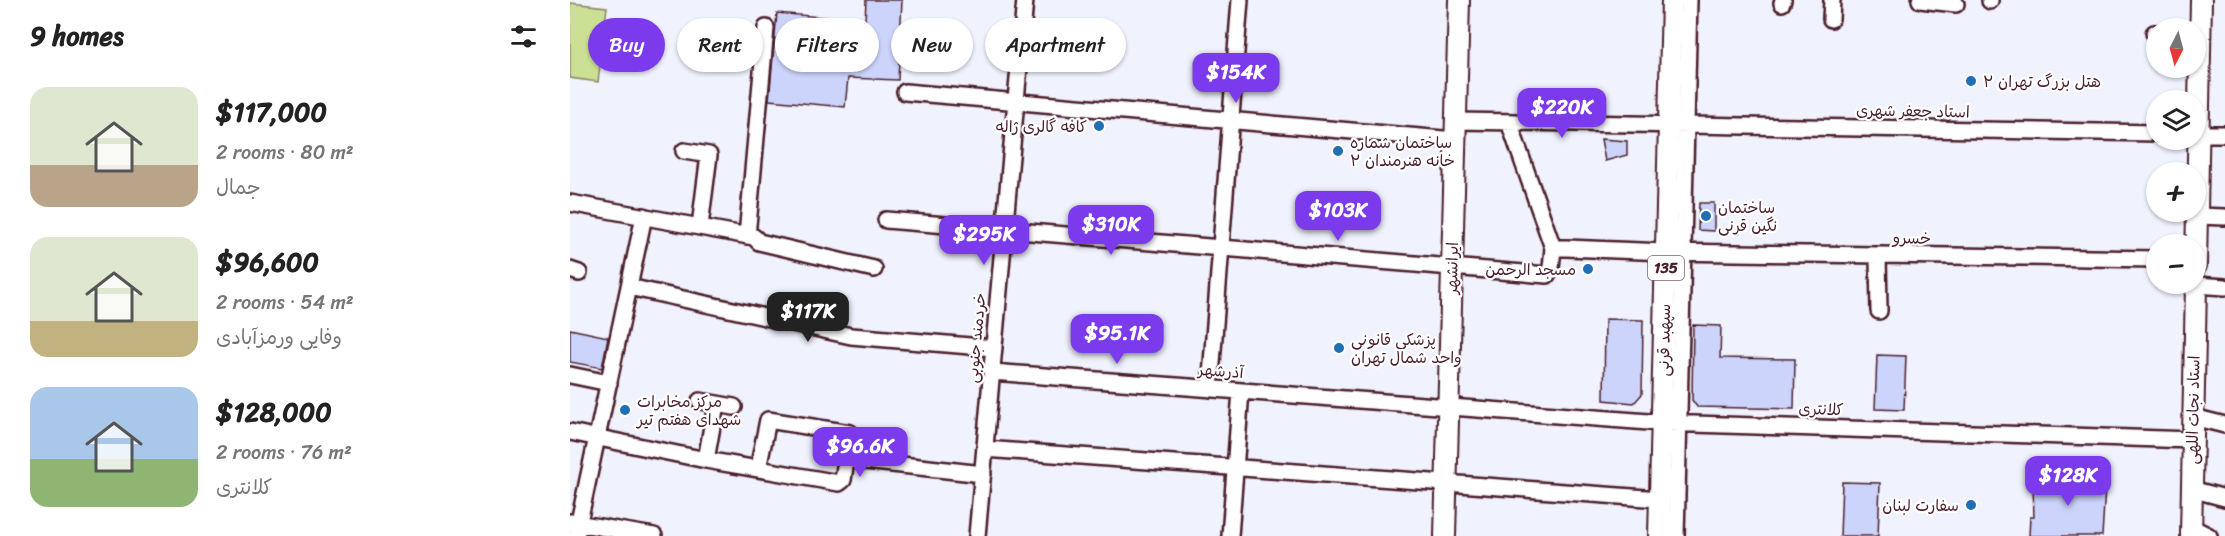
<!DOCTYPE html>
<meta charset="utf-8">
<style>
body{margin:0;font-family:Sriracha,"Playpen Sans Arabic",sans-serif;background:#f6f6f6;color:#222;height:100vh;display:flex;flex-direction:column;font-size:22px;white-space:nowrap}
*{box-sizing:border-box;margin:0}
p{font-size:20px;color:#767676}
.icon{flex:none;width:33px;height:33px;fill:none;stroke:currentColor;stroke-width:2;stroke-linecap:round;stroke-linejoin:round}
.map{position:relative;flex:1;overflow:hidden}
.panel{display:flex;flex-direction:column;background:#fff;width:570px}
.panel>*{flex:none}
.banner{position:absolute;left:18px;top:18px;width:570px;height:54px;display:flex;gap:12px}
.needle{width:39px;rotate:186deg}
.fabs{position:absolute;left:1576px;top:18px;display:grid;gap:12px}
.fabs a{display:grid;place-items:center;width:60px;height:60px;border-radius:50%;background:#fff;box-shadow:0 2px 4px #0004;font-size:30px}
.price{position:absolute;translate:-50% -51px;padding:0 14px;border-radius:12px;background:#7c3aed;color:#fff;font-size:20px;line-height:39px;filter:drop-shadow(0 2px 3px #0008)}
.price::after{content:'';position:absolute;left:50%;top:36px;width:18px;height:14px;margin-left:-9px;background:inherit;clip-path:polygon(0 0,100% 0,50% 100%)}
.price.current{background:#222;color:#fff}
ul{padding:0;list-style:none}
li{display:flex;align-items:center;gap:18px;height:150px;padding:0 30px}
li span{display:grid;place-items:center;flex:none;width:168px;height:120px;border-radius:18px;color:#555}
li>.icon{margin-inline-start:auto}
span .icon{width:72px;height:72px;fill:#fffc;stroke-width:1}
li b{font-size:26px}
h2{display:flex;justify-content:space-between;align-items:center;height:72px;padding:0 30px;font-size:26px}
.chip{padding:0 21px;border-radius:27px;background:#fff;box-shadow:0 2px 4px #0004;font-size:21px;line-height:54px}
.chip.current{background:#7c3aed;color:#fff}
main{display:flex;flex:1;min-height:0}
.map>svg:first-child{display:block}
.green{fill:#cce095;stroke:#8b8060;stroke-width:1.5}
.building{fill:#ccd4fc;stroke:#4a1f2b;stroke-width:1.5}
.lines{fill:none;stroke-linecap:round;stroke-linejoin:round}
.minor-casing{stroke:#4a1f2b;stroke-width:20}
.major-casing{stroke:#4a1f2b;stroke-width:24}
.minor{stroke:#fff;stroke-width:15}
.major{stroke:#fff;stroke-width:20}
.poi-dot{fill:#1f6fb2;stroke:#fff;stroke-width:2}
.labels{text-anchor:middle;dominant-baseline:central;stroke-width:4.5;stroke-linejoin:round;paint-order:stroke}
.shield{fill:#fff;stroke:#80626b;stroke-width:1.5}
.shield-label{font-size:15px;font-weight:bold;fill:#4a1f2b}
.poi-label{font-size:16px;fill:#4a1f2b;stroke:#fff;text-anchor:start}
.street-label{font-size:16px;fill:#4a1f2b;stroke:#fff}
</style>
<main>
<section class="panel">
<h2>9 homes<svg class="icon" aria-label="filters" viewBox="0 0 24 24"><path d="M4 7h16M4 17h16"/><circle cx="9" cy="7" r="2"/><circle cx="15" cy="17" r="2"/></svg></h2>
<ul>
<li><span style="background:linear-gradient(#dfe7d0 65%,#b9a48a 0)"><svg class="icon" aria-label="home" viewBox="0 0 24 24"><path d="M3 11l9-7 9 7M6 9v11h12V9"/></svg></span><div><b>$117,000</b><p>2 rooms · 80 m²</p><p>جمال</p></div></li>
<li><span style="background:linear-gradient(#dfe7d0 70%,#c2b280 0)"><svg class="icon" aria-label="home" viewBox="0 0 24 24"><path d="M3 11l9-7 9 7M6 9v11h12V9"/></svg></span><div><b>$96,600</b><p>2 rooms · 54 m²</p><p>وفایی ورمزآبادی</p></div></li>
<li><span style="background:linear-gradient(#a9c7e8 60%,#8fb573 0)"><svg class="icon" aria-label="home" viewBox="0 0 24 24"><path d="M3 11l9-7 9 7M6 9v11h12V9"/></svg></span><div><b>$128,000</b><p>2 rooms · 76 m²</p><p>کلانتری</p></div></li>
</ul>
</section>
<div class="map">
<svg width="1655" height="536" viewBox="0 0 1655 536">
<rect width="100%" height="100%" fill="#f0f2fe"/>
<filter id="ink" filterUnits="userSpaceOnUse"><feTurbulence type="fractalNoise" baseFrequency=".0167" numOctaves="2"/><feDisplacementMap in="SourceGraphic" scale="12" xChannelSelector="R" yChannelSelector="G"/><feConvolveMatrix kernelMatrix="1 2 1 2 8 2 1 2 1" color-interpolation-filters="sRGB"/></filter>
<g filter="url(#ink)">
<path class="green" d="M0,3L37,7L28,82L0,78Z"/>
<path class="building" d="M296,0H332L328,80L278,78L275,107L199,100L207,13L295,21Z
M1031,139L1057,141V155L1035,161Z
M1129,203H1144V231L1128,230Z
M1035,319L1073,320L1072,394L1064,403L1034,400Z
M1123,325L1151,326L1150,358L1225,359L1224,409L1127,407L1122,400Z
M0,329L38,337L32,368L0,362Z
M1307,355L1336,356L1334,410L1305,409Z
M1479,472L1521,473V486L1535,487L1532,536H1459L1460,517H1464L1463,486H1477Z
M1272,482L1310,483L1308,536H1270Z"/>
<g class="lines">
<g class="minor-casing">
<path id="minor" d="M1350,0L1386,4
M1420,1V0
M1212,3L1213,0
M1261,19L1262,0
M1584,33H1587
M335,92L885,140
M886,121L1587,133
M939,122L983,248
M1626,134H1655
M114,151L139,155L130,226
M0,203L184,237L189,242L304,269
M1627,216L1655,217
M316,220L977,275L981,268L983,248H996L1096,252L1587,259
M177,236L196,28
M1308,255L1309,311
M0,270L9,273
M1626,285L1655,287
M59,287L281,336L424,348
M421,372L1092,423L1623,440
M0,375L39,383
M640,389L670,0
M130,401L164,407
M1623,417L1655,425
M0,432L136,460L269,483L273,480L280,433L198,420L188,469
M415,449L1090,499
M277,459L413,474
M136,460L146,404
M1621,489L1655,498
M0,522L84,536
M1621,527L1639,536
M6,536L74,216
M407,536L455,0
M660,536L671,391
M1106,536L1119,0"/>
</g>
<g class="major-casing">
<path id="major" d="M1626,265L1631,0
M875,536L889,0
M1089,536L1102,0
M1621,536L1626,284"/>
</g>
<use href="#minor" class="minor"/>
<use href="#major" class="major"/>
</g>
</g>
<g class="poi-dot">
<circle cx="1401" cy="81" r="6"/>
<circle cx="529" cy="126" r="6"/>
<circle cx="768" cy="151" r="6"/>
<circle cx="1136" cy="216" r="6"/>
<circle cx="1018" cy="269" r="6"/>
<circle cx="769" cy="348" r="6"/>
<circle cx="55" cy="410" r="6"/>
<circle cx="1401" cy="505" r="6"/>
</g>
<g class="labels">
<rect class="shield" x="1078" y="256" width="36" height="24" rx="4.5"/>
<g class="shield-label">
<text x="1096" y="268">135</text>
</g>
<g class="poi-label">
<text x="1413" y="81">هتل بزرگ تهران ۲</text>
<text x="517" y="126" text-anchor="end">کافه گالری ژاله</text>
<text x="780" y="142">ساختمان شماره<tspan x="780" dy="18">۲ خانه هنرمندان</tspan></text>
<text x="1148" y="207">ساختمان<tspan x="1148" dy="18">نگین قرنی</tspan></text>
<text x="1006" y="269" text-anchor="end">مسجد الرحمن</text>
<text x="781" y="339">پزشکی قانونی<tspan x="781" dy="18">واحد شمال تهران</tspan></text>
<text x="67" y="401">مرکز مخابرات<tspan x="67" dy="18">شهدای هفتم تیر</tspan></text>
<text x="1389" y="505" text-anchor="end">سفارت لبنان</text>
</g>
<g class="street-label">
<text transform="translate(1343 111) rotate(1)">استاد جعفر شهری</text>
<text transform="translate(1342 238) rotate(1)">خسرو</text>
<text transform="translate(882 268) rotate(-89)">ایرانشهر</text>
<text transform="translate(406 338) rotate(-85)">خردمند جنوبی</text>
<text transform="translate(1094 340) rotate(-89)">سپهبد قرنی</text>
<text transform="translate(651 371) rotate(4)">آذرشهر</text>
<text transform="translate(1251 409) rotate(2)">کلانتری</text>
<text transform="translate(1623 410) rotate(-89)">استاد نجات اللهی</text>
</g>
</g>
</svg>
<div class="fabs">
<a><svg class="needle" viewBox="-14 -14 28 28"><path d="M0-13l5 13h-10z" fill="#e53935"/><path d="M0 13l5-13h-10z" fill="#767676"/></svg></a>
<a><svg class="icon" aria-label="layers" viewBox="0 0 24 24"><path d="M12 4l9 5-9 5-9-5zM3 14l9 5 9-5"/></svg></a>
<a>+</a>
<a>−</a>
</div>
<b class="price" style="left:666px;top:104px">$154K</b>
<b class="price" style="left:992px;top:139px">$220K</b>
<b class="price" style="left:768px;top:242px">$103K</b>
<b class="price" style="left:541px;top:256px">$310K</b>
<b class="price" style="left:414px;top:266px">$295K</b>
<b class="price current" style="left:238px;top:343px">$117K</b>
<b class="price" style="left:547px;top:365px">$95.1K</b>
<b class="price" style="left:290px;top:478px">$96.6K</b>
<b class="price" style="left:1498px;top:507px">$128K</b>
<div class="banner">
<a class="chip current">Buy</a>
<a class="chip">Rent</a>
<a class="chip">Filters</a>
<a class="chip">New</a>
<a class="chip">Apartment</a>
</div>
</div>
</main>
